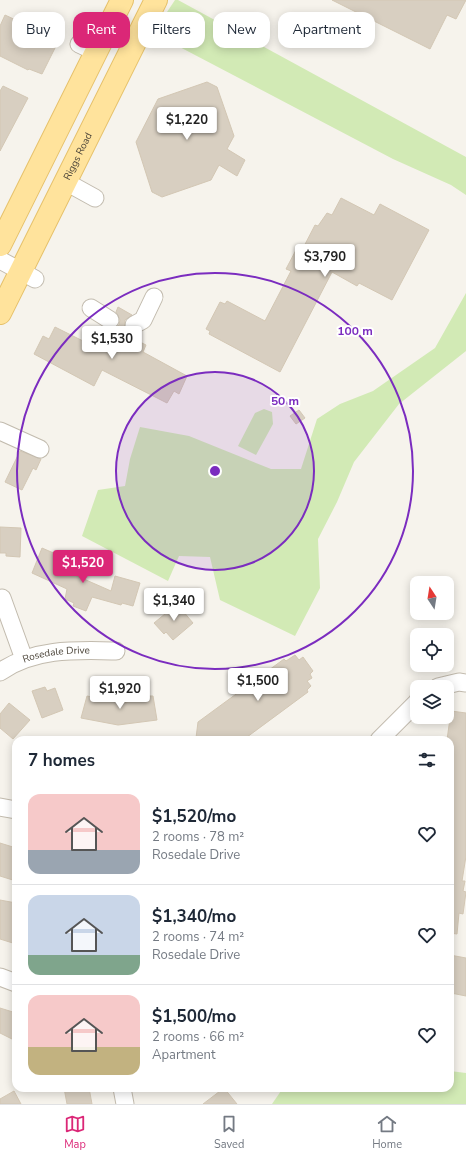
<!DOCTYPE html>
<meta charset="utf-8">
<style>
body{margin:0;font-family:"Nunito Sans",sans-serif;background:#f6f6f7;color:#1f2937;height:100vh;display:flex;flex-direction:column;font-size:15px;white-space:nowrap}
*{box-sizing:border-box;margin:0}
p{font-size:13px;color:#747a83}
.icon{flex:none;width:22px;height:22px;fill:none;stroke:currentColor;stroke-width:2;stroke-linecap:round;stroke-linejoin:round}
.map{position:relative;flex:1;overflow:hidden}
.panel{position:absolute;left:12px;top:736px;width:442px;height:356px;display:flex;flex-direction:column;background:#fff;border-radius:12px;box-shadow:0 2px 10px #0003}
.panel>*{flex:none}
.guide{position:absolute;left:12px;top:12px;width:442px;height:36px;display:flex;gap:8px}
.needle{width:26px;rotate:348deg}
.controls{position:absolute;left:410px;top:576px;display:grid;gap:8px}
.controls a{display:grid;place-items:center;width:44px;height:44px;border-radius:8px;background:#fff;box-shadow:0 2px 10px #0003;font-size:20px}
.price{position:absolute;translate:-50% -34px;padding:0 9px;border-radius:4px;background:#fff;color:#222;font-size:13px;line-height:26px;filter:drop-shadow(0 1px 2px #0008)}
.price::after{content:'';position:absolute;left:50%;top:24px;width:12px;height:9px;margin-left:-6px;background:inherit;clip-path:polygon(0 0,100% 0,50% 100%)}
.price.current{background:#db2777;color:#fff}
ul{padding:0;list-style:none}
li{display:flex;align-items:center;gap:12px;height:100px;padding:0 16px}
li+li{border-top:1px solid #e0e1e3}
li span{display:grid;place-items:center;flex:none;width:112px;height:80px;border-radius:12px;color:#555}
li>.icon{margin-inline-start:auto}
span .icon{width:48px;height:48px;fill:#fffc;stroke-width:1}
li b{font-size:17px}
h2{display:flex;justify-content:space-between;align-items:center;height:48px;padding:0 16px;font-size:17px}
.chip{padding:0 14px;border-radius:12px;background:#fff;box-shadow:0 2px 10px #0003;font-size:14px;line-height:36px}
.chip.current{background:#db2777;color:#fff}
.tabs{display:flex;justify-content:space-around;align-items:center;height:56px;border-top:1px solid #e0e1e3;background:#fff;font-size:11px;color:#747a83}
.tabs a{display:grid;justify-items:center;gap:2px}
.tabs .current{color:#db2777}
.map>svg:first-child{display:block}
.green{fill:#d2eab5}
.building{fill:#d8cfc1;stroke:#d3c7b4}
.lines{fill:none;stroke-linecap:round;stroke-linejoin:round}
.minor-casing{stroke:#c2bbae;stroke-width:19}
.major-casing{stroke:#e6c16a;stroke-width:24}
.minor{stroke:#fff;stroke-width:17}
.major{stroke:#ffe39c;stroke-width:22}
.ring{fill:none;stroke:#7b2cbf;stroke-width:2}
.labels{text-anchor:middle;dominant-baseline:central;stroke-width:4;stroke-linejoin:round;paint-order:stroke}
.street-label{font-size:10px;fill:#4b4439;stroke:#fff}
.centre{fill:#7b2cbf;stroke:#fff;stroke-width:2}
.ring-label{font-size:12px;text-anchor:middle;font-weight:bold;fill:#7b2cbf;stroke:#fff;stroke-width:4;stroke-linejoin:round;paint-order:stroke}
</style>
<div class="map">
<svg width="466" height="1104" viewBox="0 0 466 1104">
<rect width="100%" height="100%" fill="#f6f3ec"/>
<path class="green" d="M175,0H178L466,157V195L451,185L393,159L153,33Z
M466,293V351L399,404L354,462L337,502L318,539L320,588L295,636L220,600L210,557L179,556L168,581L82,536L98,490L125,486L130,459L140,427L189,436L271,469H301L317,419L340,404L373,391L435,348Z
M264,409L272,412L273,424L256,455L238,446L255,413Z
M450,1071L466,1073V1104H272L283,1088H450Z"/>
<path class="building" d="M332,0H466L456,19L447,15L430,49Z
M5,15L46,34L45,35L54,39L53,41L57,44L42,74L29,69L28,70L0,56V26Z
M207,82L217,87L234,136L227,149L245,160L237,176L219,165L211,180L162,197L152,192L136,142L158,99Z
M3,86L28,98L0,151V91Z
M341,198L374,215L380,204L429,230L392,300L359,283L357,286L332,272L280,372L209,334L210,331L206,329L220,302L225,304L227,301L265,321L291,271L286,269L296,250L301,252L315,225L318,226L327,213L332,215Z
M118,307L132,315L125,320L124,334L146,345L143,352L187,376L179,394L174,391L167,403L102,370L94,386L34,354L43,336L49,339L55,327L95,347L102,332L104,334L107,329H114L119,325L120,320L116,312Z
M299,410L305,418L296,424L290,416Z
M20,451L41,459L36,470L33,468L22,490L5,482Z
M0,527L21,528L20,557L6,556V553H0Z
M42,548L65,558L61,569L111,591L115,576L140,583L133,606L122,603L121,605L92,597L86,611L73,606L74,603L65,599L67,589L32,573Z
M177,604L193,623L173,640L166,632L164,634L154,623Z
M295,655L299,660L303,657L313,671L310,674L312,678L307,681L311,686L307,690L308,692L243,740H198L199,738H196L198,722L284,659L286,661Z
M45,687L47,691L55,688L63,710L42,718L32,691Z
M141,692V696H153L157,720L118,725L81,718L87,696L97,698L98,695L127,703L126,695Z
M9,703L30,720L13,739L0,728V714Z
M451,711L466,713V856L462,881H465L463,891L466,892L463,914L459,913L457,934L450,933V740H447Z
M0,843L16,848V881L0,876Z
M0,900L16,903V944L0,939Z
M450,955L466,958V996L451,993Z
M0,1008L16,1013V1041L0,1033Z
M64,1088H89L92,1104H67Z
M224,1088L237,1104H203Z
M14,1091L21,1104H0V1099Z"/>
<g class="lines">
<g class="minor-casing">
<g id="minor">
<path d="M79,44L96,52"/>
<path d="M66,182L95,198"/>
<path d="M0,260L35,279"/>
<path d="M91,308L110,320"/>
<path d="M134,325L143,320L154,297"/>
<path d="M0,431L40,449"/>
<path d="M2,598L24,659"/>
<path id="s1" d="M0,672C34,648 76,650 116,651"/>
<path d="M438,687L459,682L466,683"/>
<path d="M379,740L417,702"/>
<path d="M0,807L16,810"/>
<path d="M0,977L16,983"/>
<path d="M122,1088L125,1104"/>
</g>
</g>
<g class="major-casing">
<g id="major">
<path d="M0,245L122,0"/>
<path id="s2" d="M0,313L156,0"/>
</g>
</g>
<use href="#minor" class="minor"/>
<use href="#major" class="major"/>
</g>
<circle cx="215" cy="471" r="99" fill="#7b2cbf" fill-opacity=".12"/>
<g class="ring">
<circle cx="215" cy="471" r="99"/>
<circle cx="215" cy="471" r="198"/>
</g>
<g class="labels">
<g class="street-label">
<text stroke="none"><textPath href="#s2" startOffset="175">Riggs Road</textPath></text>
<text stroke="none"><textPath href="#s1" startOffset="60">Rosedale Drive</textPath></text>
</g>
</g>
<circle cx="215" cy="471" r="6" class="centre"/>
<g class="ring-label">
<text x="355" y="335">100 m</text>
<text x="285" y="405">50 m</text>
</g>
</svg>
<div class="controls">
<a><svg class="needle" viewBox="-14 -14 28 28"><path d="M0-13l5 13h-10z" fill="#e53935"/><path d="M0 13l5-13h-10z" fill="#747a83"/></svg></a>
<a><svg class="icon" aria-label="locate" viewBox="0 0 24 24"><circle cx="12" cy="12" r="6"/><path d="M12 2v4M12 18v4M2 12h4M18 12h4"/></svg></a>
<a><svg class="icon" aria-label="layers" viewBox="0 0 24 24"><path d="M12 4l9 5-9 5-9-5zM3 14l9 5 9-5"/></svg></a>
</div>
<b class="price" style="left:187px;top:141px">$1,220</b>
<b class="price" style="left:325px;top:278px">$3,790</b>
<b class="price" style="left:112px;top:360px">$1,530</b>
<b class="price current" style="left:83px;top:584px">$1,520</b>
<b class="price" style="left:174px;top:622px">$1,340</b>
<b class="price" style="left:258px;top:702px">$1,500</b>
<b class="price" style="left:120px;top:710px">$1,920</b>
<div class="guide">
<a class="chip">Buy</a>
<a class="chip current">Rent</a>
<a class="chip">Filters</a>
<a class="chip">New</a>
<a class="chip">Apartment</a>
</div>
<section class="panel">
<h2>7 homes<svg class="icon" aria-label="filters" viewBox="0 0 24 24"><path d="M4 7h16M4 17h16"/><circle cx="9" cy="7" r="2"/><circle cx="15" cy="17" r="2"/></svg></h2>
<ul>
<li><span style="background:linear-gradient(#f6c9c9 70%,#9aa5b1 0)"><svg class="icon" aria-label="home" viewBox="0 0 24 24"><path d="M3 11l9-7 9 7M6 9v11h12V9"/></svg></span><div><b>$1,520/mo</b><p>2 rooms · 78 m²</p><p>Rosedale Drive</p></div><svg class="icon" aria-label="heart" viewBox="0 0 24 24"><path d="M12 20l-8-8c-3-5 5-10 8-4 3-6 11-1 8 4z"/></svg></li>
<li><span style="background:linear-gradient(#c9d6e8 75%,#7fa58c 0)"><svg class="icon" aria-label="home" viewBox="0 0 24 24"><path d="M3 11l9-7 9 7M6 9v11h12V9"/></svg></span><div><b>$1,340/mo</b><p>2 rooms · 74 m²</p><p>Rosedale Drive</p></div><svg class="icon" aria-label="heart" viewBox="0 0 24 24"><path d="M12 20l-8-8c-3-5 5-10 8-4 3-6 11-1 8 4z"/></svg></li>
<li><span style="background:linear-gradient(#f6c9c9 65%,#c2b280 0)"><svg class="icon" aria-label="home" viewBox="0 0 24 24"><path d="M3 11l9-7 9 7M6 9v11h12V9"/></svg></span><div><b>$1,500/mo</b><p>2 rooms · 66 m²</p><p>Apartment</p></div><svg class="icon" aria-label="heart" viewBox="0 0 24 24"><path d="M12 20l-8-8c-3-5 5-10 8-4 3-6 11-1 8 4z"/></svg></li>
</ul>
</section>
</div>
<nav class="tabs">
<a class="current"><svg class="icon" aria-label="map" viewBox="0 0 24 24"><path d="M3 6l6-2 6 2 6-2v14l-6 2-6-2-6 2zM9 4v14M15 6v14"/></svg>Map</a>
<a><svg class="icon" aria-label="saved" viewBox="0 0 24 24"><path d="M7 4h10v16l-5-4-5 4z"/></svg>Saved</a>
<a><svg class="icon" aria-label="home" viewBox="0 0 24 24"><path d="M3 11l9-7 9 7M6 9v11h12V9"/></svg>Home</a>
</nav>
